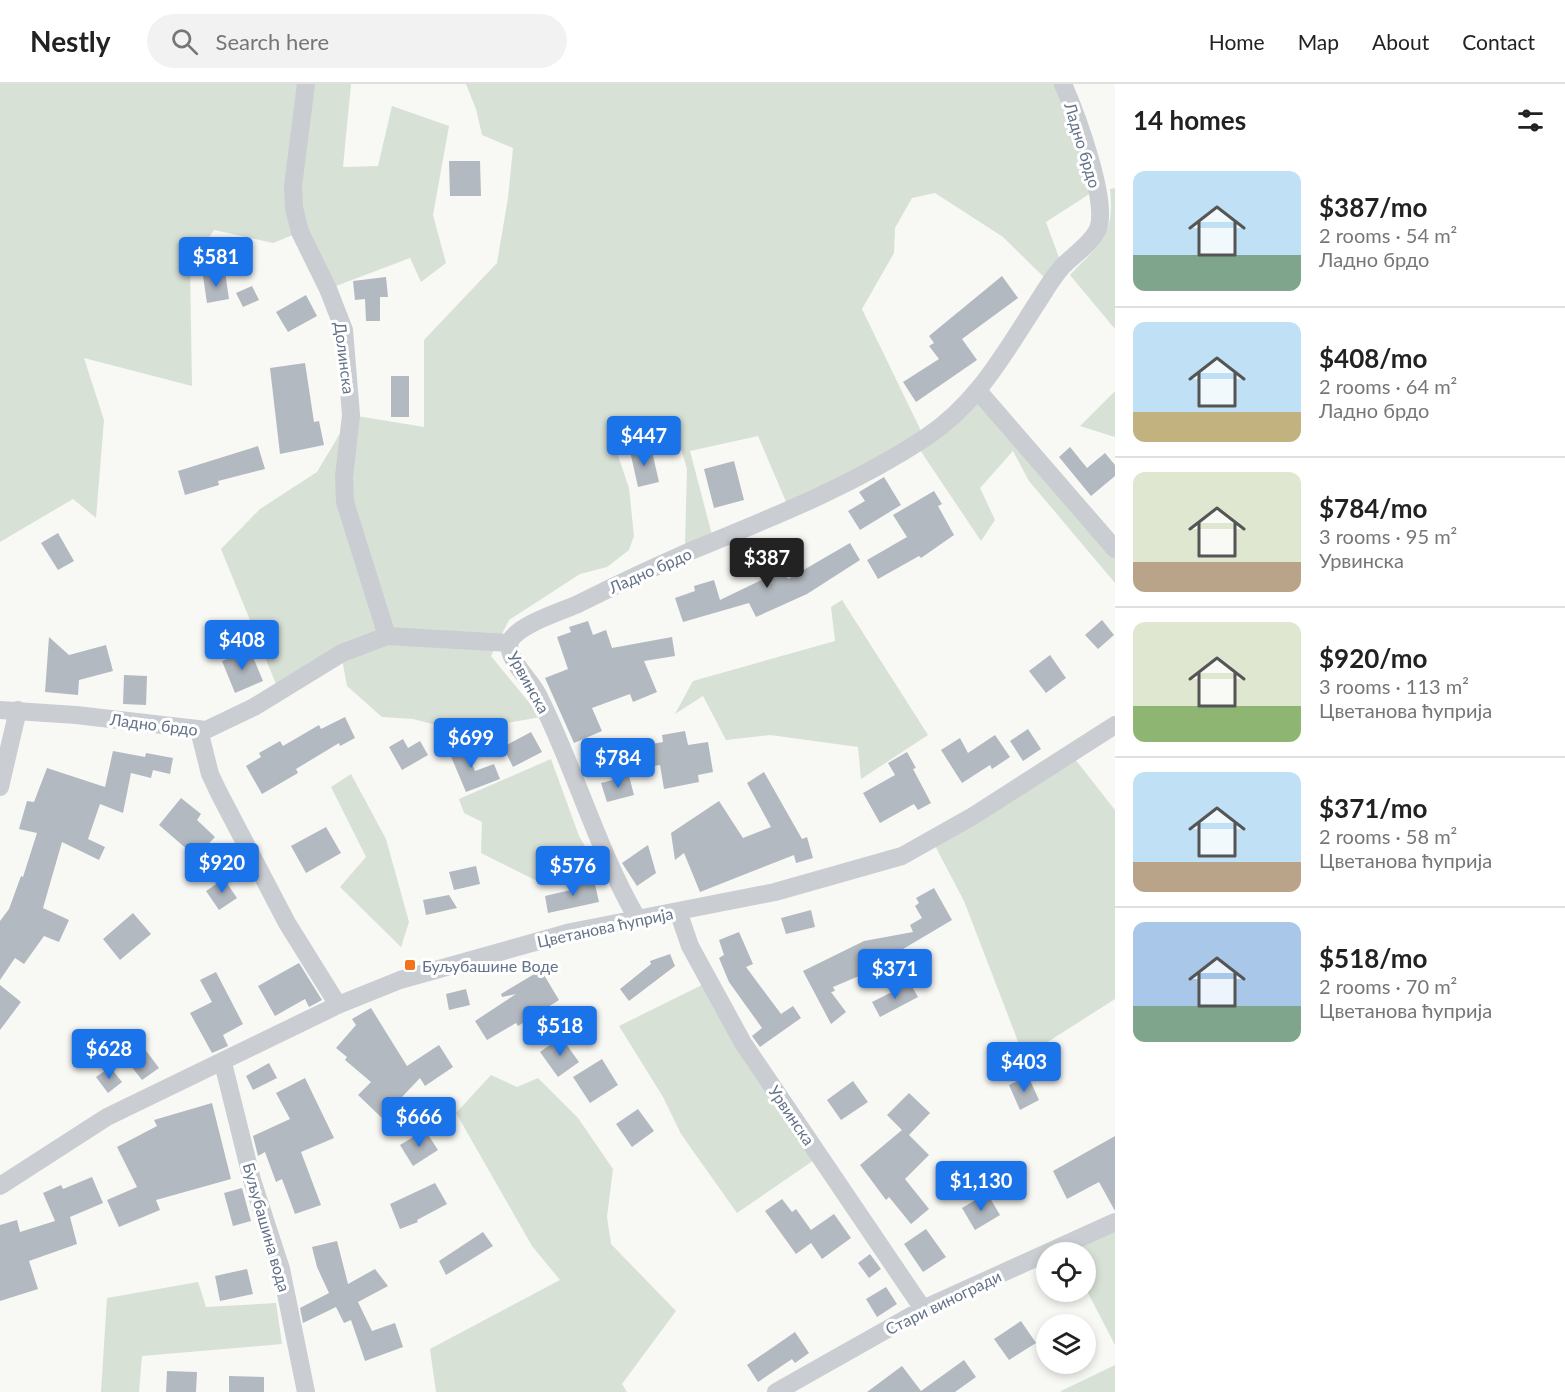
<!DOCTYPE html>
<meta charset="utf-8">
<style>
body{margin:0;font-family:Lato,sans-serif;background:#f2f2f2;color:#222;height:100vh;display:flex;flex-direction:column;font-size:22px;white-space:nowrap}
*{box-sizing:border-box;margin:0}
p{font-size:20px;color:#767676}
.icon{flex:none;width:33px;height:33px;fill:none;stroke:currentColor;stroke-width:2;stroke-linecap:round;stroke-linejoin:round}
.map{position:relative;flex:1;overflow:hidden}
.sheet{display:flex;flex-direction:column;background:#fff;width:450px}
.sheet>*{flex:none}
.buttons{position:absolute;left:1036px;top:1158px;display:grid;gap:12px}
.buttons a{display:grid;place-items:center;width:60px;height:60px;border-radius:50%;background:#fff;box-shadow:0 3px 9px #0003;font-size:30px}
.price{position:absolute;translate:-50% -51px;padding:0 14px;border-radius:6px;background:#1a73e8;color:#fff;font-size:20px;line-height:39px;filter:drop-shadow(0 2px 3px #0008)}
.price::after{content:'';position:absolute;left:50%;top:36px;width:18px;height:14px;margin-left:-9px;background:inherit;clip-path:polygon(0 0,100% 0,50% 100%)}
.price.on{background:#222;color:#fff}
ul{padding:0;list-style:none}
li{display:flex;align-items:center;gap:18px;height:150px;padding:0 18px}
li+li{border-top:2px solid #e0e0e0}
li span{display:grid;place-items:center;flex:none;width:168px;height:120px;border-radius:12px;color:#555}
li>.icon{margin-inline-start:auto}
span .icon{width:72px;height:72px;fill:#fffc;stroke-width:1}
li b{font-size:26px}
h2{display:flex;justify-content:space-between;align-items:center;height:72px;padding:0 18px;font-size:26px}
header{display:flex;align-items:center;gap:36px;box-sizing:border-box;height:84px;padding:0 30px;background:#fff;border-bottom:2px solid #e0e0e0}
header strong{font-size:28px}
nav{display:flex;gap:33px;margin-inline-start:auto;font-size:21px}
.search{width:420px;height:54px;background:#f2f2f2;display:flex;align-items:center;gap:15px;box-sizing:border-box;padding:0 21px;border-radius:33px;color:#767676;font-size:22px}
main{display:flex;flex:1;min-height:0}
.map>svg:first-child{display:block}
.green{fill:#d8e1d6}
.building{fill:#b3b9c0}
.lines{fill:none;stroke-linecap:round;stroke-linejoin:round}
.minor{stroke:#cacdd1;stroke-width:18}
.poi-dot{fill:#f4721a;stroke:#fff;stroke-width:2}
.labels{text-anchor:middle;dominant-baseline:central;stroke-width:6;stroke-linejoin:round;paint-order:stroke}
.street-label{font-size:16px;fill:#647389;stroke:#fff}
.poi-label{font-size:16px;fill:#647389;stroke:#fff;text-anchor:start}
</style>
<header>
<strong>Nestly</strong>
<div class="search"><svg class="icon" aria-label="search" viewBox="0 0 24 24"><circle cx="10" cy="10" r="6"/><path d="M15 15l6 6"/></svg>Search here</div>
<nav><a>Home</a><a>Map</a><a>About</a><a>Contact</a></nav>
</header>
<main>
<div class="map">
<svg width="1115" height="1308" viewBox="0 0 1115 1308">
<rect width="100%" height="100%" fill="#f8f8f5"/>
<path class="green" d="M0,0H351L343,83L378,82L392,22L449,42L433,131L446,179L421,198L410,174L328,205L300,148L273,159L214,146L190,182L192,302L84,274L104,336L96,434L73,415L0,458Z
M466,0H1063L1097,105L1046,138L1062,182L1050,199L1003,153L935,109L912,114L895,144L894,169L862,225L924,353L979,308L1115,472V499L1029,397L1013,367L980,404L995,436L981,457L916,360L790,427L758,352L690,367L712,451L685,463L687,385L676,348L618,334L615,363L629,404L634,452L629,466L607,483L580,490L509,536L491,572L541,633L460,647L413,635L382,633L347,602L340,564L276,600L221,465L260,425L317,388L351,331L424,343V256L497,179L508,114L513,64L482,51L476,25Z
M1115,104V245L1070,191C1100,159 1115,153 1110,105Z
M1115,307V353L1080,342Z
M842,516L928,651L861,695L858,663L770,651L726,656L703,612L675,630L693,597L835,557L831,523Z
M1071,670L1115,726V915L1024,973L964,817L932,756Z
M551,675L579,752L596,781L537,797L481,769L482,738L464,729L459,715Z
M351,690L386,755L409,838L401,863L340,803L366,773L331,703Z
M708,898L820,1072L737,1129L681,1050L663,1013L619,942Z
M491,991L517,1003L538,994L578,1034L613,1085L607,1133L611,1160L676,1227L622,1300L627,1308H436L430,1265L560,1196L532,1162L456,1029Z
M1115,1138V1261L1086,1205V1168H1067Z
M198,1198L206,1223L276,1219L282,1260L142,1272L139,1308H101L107,1214Z
M1115,1281V1308H1061V1307Z"/>
<path class="building" d="M449,77H480L481,112H450Z
M225,188L229,215L207,219L203,192Z
M1002,192L1018,214L962,255L977,276L916,318L903,298L939,275L929,262L934,259L929,252Z
M386,193L388,213H380V237H366L365,215L355,216L353,197Z
M252,202L259,216L243,223L236,209Z
M306,211L317,232L288,248L276,228Z
M305,279L314,338L319,337L324,361L280,370L270,284Z
M391,292H409V333H391Z
M258,362L265,385L218,397L219,401L185,411L178,387Z
M651,363L659,398L638,403L630,367Z
M1070,363L1087,384L1105,369L1115,381V392L1091,412L1059,373Z
M734,377L744,416L714,424L704,385Z
M884,393L901,421L860,446L848,427L865,417L859,408Z
M934,407L942,420L938,422L954,451L921,474L919,472L878,495L867,476L907,453L893,431Z
M58,449L74,477L58,486L41,459Z
M850,459L860,476L807,510L756,533L749,519L683,538L675,514L695,507L694,502L714,496L720,516L784,485L788,495Z
M1102,536L1114,551L1098,565L1085,551Z
M588,537L593,551L606,546L612,564L672,553L675,572L644,577L657,608L633,618L630,610L592,624L602,647L574,659L545,594L568,585L557,553L571,548L569,543Z
M49,553L69,571L106,561L113,587L79,596L78,611L45,608Z
M250,566L263,597L235,609L222,577Z
M1050,571L1066,594L1046,609L1029,587Z
M124,591L147,592L146,621L123,620Z
M345,633L355,654L340,662L339,659L296,685L298,689L262,710L246,682L261,673L259,669L280,657L283,662L319,641L321,645Z
M1028,645L1041,665L1023,677L1010,657Z
M685,647L688,661L708,658L713,688L698,691L699,698L664,705L660,681L627,686L624,665L663,658L662,651Z
M531,648L542,668L513,683L503,663Z
M995,651L1010,673L992,685L990,681L962,699L941,666L960,654L968,669Z
M403,655L408,664L420,657L428,671L402,686L389,663Z
M463,657L475,687L494,680L500,695L466,708L447,663Z
M113,667L145,673L146,669L173,674L170,690L153,686L151,694L131,689L123,729L100,720L88,755L105,763L99,776L62,758L43,824L69,836L59,858L44,852L24,880L15,874L0,896V837L9,825L21,792L23,793L37,749L19,745L27,717L34,718L47,684L105,703Z
M907,668L916,684L913,685L931,719L918,726L914,720L880,739L863,709L895,691L888,679Z
M764,688L802,755L807,753L813,774L796,779L794,771L700,808L684,769L675,776L671,749L719,717L743,754L771,743L747,699Z
M629,692L634,711L607,718L601,699Z
M181,714L201,730L197,736L215,753L196,773L159,741Z
M326,743L341,769L306,789L291,762Z
M648,761L656,789L637,802L622,779Z
M476,782L480,800L454,806L449,788Z
M224,795L237,814L219,826L206,807Z
M594,796L599,818L548,829L545,812L575,805L574,800Z
M934,804L952,836L903,865L904,873L833,903L835,907L831,908L846,928L831,940L803,887L864,857L913,848L910,841L922,834L915,822L919,819L916,814Z
M449,811L457,824L426,831L423,816Z
M811,826L815,843L786,850L781,834Z
M133,829L151,850L120,876L103,855Z
M739,848L753,880L746,883L781,930L793,922L801,934L760,963L752,952L762,944L729,898L719,874L724,871L719,856Z
M670,870L675,882L629,917L620,905L651,880L650,877Z
M299,879L322,916L309,923L305,915L275,932L258,902Z
M541,886L559,916L518,942L516,939L487,956L475,937L516,910L502,913L501,910Z
M216,888L243,940L223,951L228,962L212,969L190,929L212,918L200,896Z
M910,899L918,913L880,933L872,918Z
M0,901L21,918L0,946Z
M466,905L470,921L449,926L446,910Z
M371,924L407,982L439,961L453,983L425,1002L420,994L382,1034L358,1011L371,998L345,976L347,973L336,964L356,941L352,935Z
M561,953L579,978L558,993L540,968Z
M144,964L159,984L142,996L127,977Z
M602,975L618,1001L590,1019L573,993Z
M269,979L277,994L253,1006L246,992Z
M110,983L122,998L108,1009L96,993Z
M1028,992L1039,1016L1020,1026L1009,1001Z
M305,994L334,1054L301,1068L321,1121L295,1130L282,1095L276,1098L265,1068L258,1072L253,1052L290,1035L276,1009Z
M853,997L868,1018L841,1036L827,1016Z
M909,1009L930,1029L909,1051L929,1071L905,1095L929,1125L911,1140L889,1113L886,1116L860,1081L902,1046L887,1031Z
M212,1019L231,1095L156,1116L160,1126L119,1143L107,1116L137,1103L117,1063L157,1042L154,1036Z
M638,1025L654,1047L632,1063L616,1040Z
M425,1046L438,1066L413,1082L400,1061Z
M1115,1052V1127L1099,1098L1067,1115L1053,1087Z
M92,1093L103,1119L70,1133L77,1160L29,1177L38,1205L0,1217V1141L17,1136L20,1148L55,1137L43,1109L61,1101L63,1105Z
M435,1099L447,1120L417,1136L418,1138L400,1145L390,1120Z
M242,1104L251,1137L233,1142L224,1109Z
M987,1109L1000,1131L975,1146L962,1124Z
M782,1115L792,1128L796,1125L811,1146L834,1130L851,1154L822,1175L811,1159L796,1170L765,1127Z
M926,1145L946,1173L923,1188L904,1160Z
M483,1148L493,1162L446,1191L439,1177Z
M337,1157L348,1200L375,1185L388,1202L358,1218L372,1247L395,1239L403,1263L365,1277L351,1236L344,1239L336,1223L303,1239L300,1224L329,1209L317,1183L312,1163Z
M870,1170L881,1185L869,1194L858,1179Z
M247,1185L253,1210L220,1217L215,1192Z
M886,1203L897,1220L877,1233L866,1215Z
M1021,1237L1036,1259L1009,1276L994,1255Z
M795,1248L809,1269L795,1279L792,1275L758,1298L747,1281Z
M964,1276L976,1293L955,1308H867L902,1282L921,1307Z
M167,1287L197,1288L196,1308H166Z
M229,1292L264,1293V1308H229Z"/>
<g class="lines">
<path class="minor" d="M306,0L293,102L294,124L300,148L328,205L344,246L351,331L344,393L345,418L387,552
M979,308L1115,465
M509,559C509,579 529,593 538,611C575,684 596,763 637,834
M0,626L76,631L206,646L254,623L342,569L387,552L509,559C516,541 560,528 578,520C616,501 654,483 693,466C773,433 852,402 925,354C978,319 1005,268 1039,216C1046,205 1053,193 1062,183C1073,171 1089,162 1097,147C1111,122 1075,27 1063,0
M199,646L210,690L219,709L287,839L338,921
M0,703L18,626
M678,827L690,862L743,959L923,1225
M223,979L252,1096L281,1185L306,1308
M0,1102L107,1033L338,921L400,896L571,848L775,808L902,772L973,732L1115,641
M776,1308L923,1225L1115,1138"/>
</g>
<rect class="poi-dot" x="404" y="875" width="12" height="12" rx="3"/>
<g class="labels">
<g class="street-label">
<text transform="translate(1083 61) rotate(73)">Ладно брдо</text>
<text transform="translate(345 274) rotate(83)">Долинска</text>
<text transform="translate(650 486) rotate(-24)">Ладно брдо</text>
<text transform="translate(529 598) rotate(61)">Урвинска</text>
<text transform="translate(154 640) rotate(7)">Ладно брдо</text>
<text transform="translate(605 843) rotate(-12)">Цветанова ћуприја</text>
<text transform="translate(792 1031) rotate(56)">Урвинска</text>
<text transform="translate(267 1143) rotate(74)">Буљубашина вода</text>
<text transform="translate(943 1218) rotate(-26)">Стари виногради</text>
</g>
<g class="poi-label">
<text x="422" y="881">Буљубашине Воде</text>
</g>
</g>
</svg>
<div class="buttons">
<a><svg class="icon" aria-label="locate" viewBox="0 0 24 24"><circle cx="12" cy="12" r="6"/><path d="M12 2v4M12 18v4M2 12h4M18 12h4"/></svg></a>
<a><svg class="icon" aria-label="layers" viewBox="0 0 24 24"><path d="M12 4l9 5-9 5-9-5zM3 14l9 5 9-5"/></svg></a>
</div>
<b class="price" style="left:216px;top:204px">$581</b>
<b class="price" style="left:644px;top:383px">$447</b>
<b class="price on" style="left:767px;top:505px">$387</b>
<b class="price" style="left:242px;top:587px">$408</b>
<b class="price" style="left:471px;top:685px">$699</b>
<b class="price" style="left:618px;top:705px">$784</b>
<b class="price" style="left:222px;top:810px">$920</b>
<b class="price" style="left:573px;top:813px">$576</b>
<b class="price" style="left:895px;top:916px">$371</b>
<b class="price" style="left:560px;top:973px">$518</b>
<b class="price" style="left:109px;top:996px">$628</b>
<b class="price" style="left:1024px;top:1009px">$403</b>
<b class="price" style="left:419px;top:1064px">$666</b>
<b class="price" style="left:981px;top:1128px">$1,130</b>
</div>
<section class="sheet">
<h2>14 homes<svg class="icon" aria-label="filters" viewBox="0 0 24 24"><path d="M4 7h16M4 17h16"/><circle cx="9" cy="7" r="2"/><circle cx="15" cy="17" r="2"/></svg></h2>
<ul>
<li><span style="background:linear-gradient(#bfe0f5 70%,#7fa58c 0)"><svg class="icon" aria-label="home" viewBox="0 0 24 24"><path d="M3 11l9-7 9 7M6 9v11h12V9"/></svg></span><div><b>$387/mo</b><p>2 rooms · 54 m²</p><p>Ладно брдо</p></div></li>
<li><span style="background:linear-gradient(#bfe0f5 75%,#c2b280 0)"><svg class="icon" aria-label="home" viewBox="0 0 24 24"><path d="M3 11l9-7 9 7M6 9v11h12V9"/></svg></span><div><b>$408/mo</b><p>2 rooms · 64 m²</p><p>Ладно брдо</p></div></li>
<li><span style="background:linear-gradient(#dfe7d0 75%,#b9a48a 0)"><svg class="icon" aria-label="home" viewBox="0 0 24 24"><path d="M3 11l9-7 9 7M6 9v11h12V9"/></svg></span><div><b>$784/mo</b><p>3 rooms · 95 m²</p><p>Урвинска</p></div></li>
<li><span style="background:linear-gradient(#dfe7d0 70%,#8fb573 0)"><svg class="icon" aria-label="home" viewBox="0 0 24 24"><path d="M3 11l9-7 9 7M6 9v11h12V9"/></svg></span><div><b>$920/mo</b><p>3 rooms · 113 m²</p><p>Цветанова ћуприја</p></div></li>
<li><span style="background:linear-gradient(#bfe0f5 75%,#b9a48a 0)"><svg class="icon" aria-label="home" viewBox="0 0 24 24"><path d="M3 11l9-7 9 7M6 9v11h12V9"/></svg></span><div><b>$371/mo</b><p>2 rooms · 58 m²</p><p>Цветанова ћуприја</p></div></li>
<li><span style="background:linear-gradient(#a9c7e8 70%,#7fa58c 0)"><svg class="icon" aria-label="home" viewBox="0 0 24 24"><path d="M3 11l9-7 9 7M6 9v11h12V9"/></svg></span><div><b>$518/mo</b><p>2 rooms · 70 m²</p><p>Цветанова ћуприја</p></div></li>
</ul>
</section>
</main>
